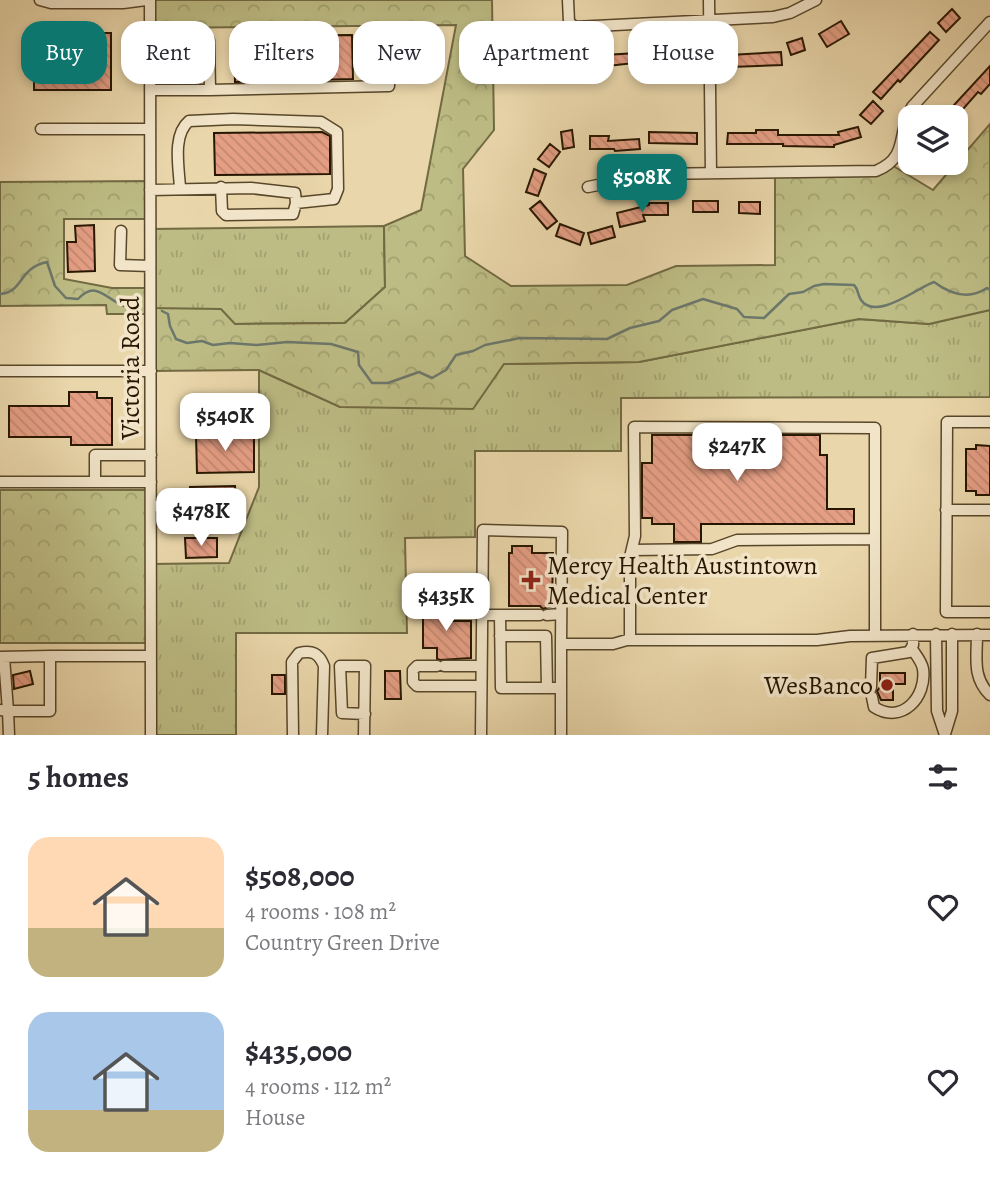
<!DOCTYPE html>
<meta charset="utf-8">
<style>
body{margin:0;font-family:Alegreya,serif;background:#f7f7f7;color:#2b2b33;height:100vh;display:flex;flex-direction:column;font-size:26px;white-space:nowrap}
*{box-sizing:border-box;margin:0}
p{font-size:23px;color:#7c7c81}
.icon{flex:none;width:38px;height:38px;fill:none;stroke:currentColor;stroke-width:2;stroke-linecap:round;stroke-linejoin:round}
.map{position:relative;height:735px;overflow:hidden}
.panel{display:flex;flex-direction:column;background:#fff;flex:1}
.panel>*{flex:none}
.guide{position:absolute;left:21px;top:21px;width:948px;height:63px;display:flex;gap:14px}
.buttons{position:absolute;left:898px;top:105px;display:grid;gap:14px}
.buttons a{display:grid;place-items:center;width:70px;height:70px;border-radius:14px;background:#fff;box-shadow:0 4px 10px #0003;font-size:35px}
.price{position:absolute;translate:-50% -60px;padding:0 16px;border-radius:14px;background:#fff;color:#222;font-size:23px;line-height:46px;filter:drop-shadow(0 2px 4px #0008)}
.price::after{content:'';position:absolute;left:50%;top:42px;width:21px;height:16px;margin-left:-10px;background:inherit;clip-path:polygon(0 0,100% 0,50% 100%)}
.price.current{background:#0f766e;color:#fff}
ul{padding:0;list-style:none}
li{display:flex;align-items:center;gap:21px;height:175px;padding:0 28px}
li span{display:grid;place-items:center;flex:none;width:196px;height:140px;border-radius:21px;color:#555}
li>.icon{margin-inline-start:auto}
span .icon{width:84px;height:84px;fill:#fffc;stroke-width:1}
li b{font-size:30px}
h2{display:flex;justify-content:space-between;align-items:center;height:84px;padding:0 28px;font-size:30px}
.pill{padding:0 24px;border-radius:21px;background:#fff;box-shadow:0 4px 10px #0003;font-size:24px;line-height:63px}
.pill.current{background:#0f766e;color:#fff}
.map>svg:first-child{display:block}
.grass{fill:url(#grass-tufts);stroke:#726a42;stroke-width:2}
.forest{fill:url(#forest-crowns);stroke:#726a42;stroke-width:2}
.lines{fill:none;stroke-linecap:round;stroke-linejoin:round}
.stream{stroke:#6c776b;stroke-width:2.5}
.building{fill:url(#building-back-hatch);stroke:#281700;stroke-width:2}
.minor-casing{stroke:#58472a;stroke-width:13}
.minor{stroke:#f1e4c8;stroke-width:10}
.poi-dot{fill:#8f2418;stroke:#f1e4c8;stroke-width:2.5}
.labels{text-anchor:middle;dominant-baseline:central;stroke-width:7;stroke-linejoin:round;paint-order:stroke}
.street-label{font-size:26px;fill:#281700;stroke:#f1e4c8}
.poi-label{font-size:26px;fill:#281700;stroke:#f1e4c8;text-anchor:start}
</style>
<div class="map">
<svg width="990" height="735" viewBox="0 0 990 735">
<defs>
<pattern id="grass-tufts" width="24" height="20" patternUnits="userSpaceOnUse" patternTransform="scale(1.75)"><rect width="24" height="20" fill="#bdbc84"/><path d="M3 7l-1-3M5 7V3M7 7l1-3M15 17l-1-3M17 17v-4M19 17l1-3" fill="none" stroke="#a2a170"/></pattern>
<pattern id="forest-crowns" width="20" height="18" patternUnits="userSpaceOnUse" patternTransform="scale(1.75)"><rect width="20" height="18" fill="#bdbc84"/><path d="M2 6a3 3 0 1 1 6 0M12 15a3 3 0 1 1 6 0" fill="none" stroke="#a2a170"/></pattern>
<pattern id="building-back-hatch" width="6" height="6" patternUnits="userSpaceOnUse" patternTransform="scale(1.75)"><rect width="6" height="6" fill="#e49e84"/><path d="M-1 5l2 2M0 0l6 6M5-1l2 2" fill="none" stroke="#c48770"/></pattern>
</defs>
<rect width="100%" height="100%" fill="#e9d6aa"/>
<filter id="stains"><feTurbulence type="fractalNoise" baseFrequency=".00286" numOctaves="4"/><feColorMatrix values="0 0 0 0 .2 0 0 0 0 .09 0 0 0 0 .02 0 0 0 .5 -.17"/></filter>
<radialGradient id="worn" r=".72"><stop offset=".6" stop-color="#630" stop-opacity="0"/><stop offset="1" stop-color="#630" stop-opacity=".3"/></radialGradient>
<path class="grass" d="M384,226L385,287L345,323L235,324L151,309L150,229Z
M990,310V397L621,398V451H475V537L405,538L407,633H236V735H151V564L229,563L259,487V370L340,407L504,364L639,362L859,319L929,324Z"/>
<path class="forest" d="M150,0H492L494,130L463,169L465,256L511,286L627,285L676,266L775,265V173H868L890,164L933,190L990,124V310L929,324L859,319L639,362L504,364L473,409L340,407L259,370L151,371V314H107L106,305L0,306V182L150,181V219H64V279L112,288H150L151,308L221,309L235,324L345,323L385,287L384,226L421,210L456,25L150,28Z
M0,490H151V643H0Z"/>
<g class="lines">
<path class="stream" d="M0,294C24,292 18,268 47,262L55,286L66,298L78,299C97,279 106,300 124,306C125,306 134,306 135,306
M162,311L168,314L170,326L176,339L187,343L202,341L213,345L230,343L257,345L287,342L331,344L358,352L359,365L372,383H388L419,372L432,378L446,370L456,355L473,351L485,345L520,338L607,339L630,328L659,321L672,310L703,299L737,309L744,317L764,318L789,294L803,292L814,286L824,284L854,285C859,290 857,294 861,300C876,322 920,286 934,282C950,294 969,300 987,288L990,290"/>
</g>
<path class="building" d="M952,9L960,18L946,32L938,23Z
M841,21L849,34L827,47L819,34Z
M530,29L531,53H520L518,30Z
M930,32L939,40L900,82L898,80L881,99L873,92Z
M34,33H111V90H34Z
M352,35L353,79L235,82L234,36Z
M802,38L805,50L791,55L787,43Z
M695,44L696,56L590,68L589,56L669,51V46Z
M781,52L782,65L731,67L730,55Z
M532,61L548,69L543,80L527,73Z
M578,65L580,77L554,81L552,69Z
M990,66V84L981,94L978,92L956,117H943Z
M873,101L883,111L871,124L860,115Z
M858,127L861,137L834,145V147L783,146V144H727L728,133H756V130H778V135H839L838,132Z
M572,130L574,147L563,149L561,132Z
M322,132L330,136V174L215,175L214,133Z
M649,132L697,133V144L649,143Z
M590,136H609L608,141L639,139L640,149L615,151L614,149H590Z
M550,144L560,152L549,167L538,159Z
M534,169L546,174L538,196L526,192Z
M540,201L557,221L547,229L530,209Z
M693,201H718V212H693Z
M739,202H760V214L739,213Z
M649,203H668V215H643L645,221L620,227L617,213L649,205Z
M560,224L584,233L580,245L556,236Z
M94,225L95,271L68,272L67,242H76L75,226Z
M612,226L615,237L591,244L588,233Z
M69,392H97V398H112V445H71V437H9V406H69Z
M254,434V472L197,473L196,435Z
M652,435H820V455H827V509H854V524H701V542H674V524H652V518H642V463H652Z
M976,445L990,446V495H976V491H966V449H976Z
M235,486L236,509H224L218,507H190V487Z
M185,538H217V557L186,558Z
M512,546H532V553H553L552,606L543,609L540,606H509V553H512Z
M423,604H448V609H452V621H471V658L440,660L437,659V648H423Z
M30,671L33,684L14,689L13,675Z
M385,671H400L401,699H385Z
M880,673H905V684H893V700H881L877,691L880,687Z
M272,675H285V694H272Z"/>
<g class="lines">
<g class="minor-casing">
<path id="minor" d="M40,0L51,3H123L146,0
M150,0L151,735
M568,0L569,22L575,27L773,17L790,13L816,0
M709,0L711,173
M150,41L209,40L210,90H150
M210,90L389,86L388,42H375
M41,129H150
M221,187L222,211L226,215L293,214L296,203
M588,187L652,174L876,171C910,157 896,133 912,107L990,22
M150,190L251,188L295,193L296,203L334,199L338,189L337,132L321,122L233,119L189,121C172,135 179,168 180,188
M121,231L120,265L150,266
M0,371H151
M990,422H947L946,612H990
M151,455H95V482H151
M0,482H95
M151,507L169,505L182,515L218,514
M946,510H990
M632,550L712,549L737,540L875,539
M482,615H540
M500,615L501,688H561
M547,615L561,614
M936,634L937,711L945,735
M977,634C977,658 972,677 990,695
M500,636H546L547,688
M630,640V557L635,536L634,427L875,428V635
M0,657L50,656
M437,666H417L413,670V682L417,686H481
M444,666H481
M871,687L872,658L909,652L913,645V634
M872,697L874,707C902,725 927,697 923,669C922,662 916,655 912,649
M0,710L8,711L4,657
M945,734L952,711V634
M9,735L8,711H50V656H151
M293,735L292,662L299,653C312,650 319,653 324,666L322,735
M364,735L365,666H340L342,713L365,714
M481,735L483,530L562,532L561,644
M561,735V644H613L627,640H817L850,636L990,635"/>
</g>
<use href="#minor" class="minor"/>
</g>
<g class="poi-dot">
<path d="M527.5 569.5h7v7h7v7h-7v7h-7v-7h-7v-7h7z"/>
<circle cx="887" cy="685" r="7"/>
</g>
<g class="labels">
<g class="street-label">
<text transform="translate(130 368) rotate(-90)">Victoria Road</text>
</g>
<g class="poi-label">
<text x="547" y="565">Mercy Health Austintown<tspan x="547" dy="30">Medical Center</tspan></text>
<text x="873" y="685" text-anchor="end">WesBanco</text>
</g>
</g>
<rect width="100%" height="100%" filter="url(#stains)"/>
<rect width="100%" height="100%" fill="url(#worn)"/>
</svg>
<div class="buttons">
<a><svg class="icon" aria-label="layers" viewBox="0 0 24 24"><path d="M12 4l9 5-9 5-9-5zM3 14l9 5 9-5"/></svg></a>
</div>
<b class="price current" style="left:642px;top:214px">$508K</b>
<b class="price" style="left:225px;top:453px">$540K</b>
<b class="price" style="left:737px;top:483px">$247K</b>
<b class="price" style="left:201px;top:548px">$478K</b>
<b class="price" style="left:446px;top:633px">$435K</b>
<div class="guide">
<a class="pill current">Buy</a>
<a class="pill">Rent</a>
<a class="pill">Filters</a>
<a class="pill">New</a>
<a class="pill">Apartment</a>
<a class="pill">House</a>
</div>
</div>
<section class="panel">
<h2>5 homes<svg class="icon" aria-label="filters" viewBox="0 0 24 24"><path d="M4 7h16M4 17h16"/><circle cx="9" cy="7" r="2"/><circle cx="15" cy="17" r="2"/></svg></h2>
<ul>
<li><span style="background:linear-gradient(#ffd9b3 65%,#c2b280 0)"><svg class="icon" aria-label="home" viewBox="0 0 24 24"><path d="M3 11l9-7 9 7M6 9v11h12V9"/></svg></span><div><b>$508,000</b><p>4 rooms · 108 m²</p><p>Country Green Drive</p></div><svg class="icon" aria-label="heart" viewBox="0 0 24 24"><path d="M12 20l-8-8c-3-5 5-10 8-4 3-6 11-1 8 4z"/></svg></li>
<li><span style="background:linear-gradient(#a9c7e8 70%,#c2b280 0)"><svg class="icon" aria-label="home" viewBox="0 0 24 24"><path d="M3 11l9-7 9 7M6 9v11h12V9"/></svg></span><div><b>$435,000</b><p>4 rooms · 112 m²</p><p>House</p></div><svg class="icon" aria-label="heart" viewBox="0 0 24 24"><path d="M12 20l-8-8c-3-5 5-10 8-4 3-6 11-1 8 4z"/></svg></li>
</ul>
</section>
